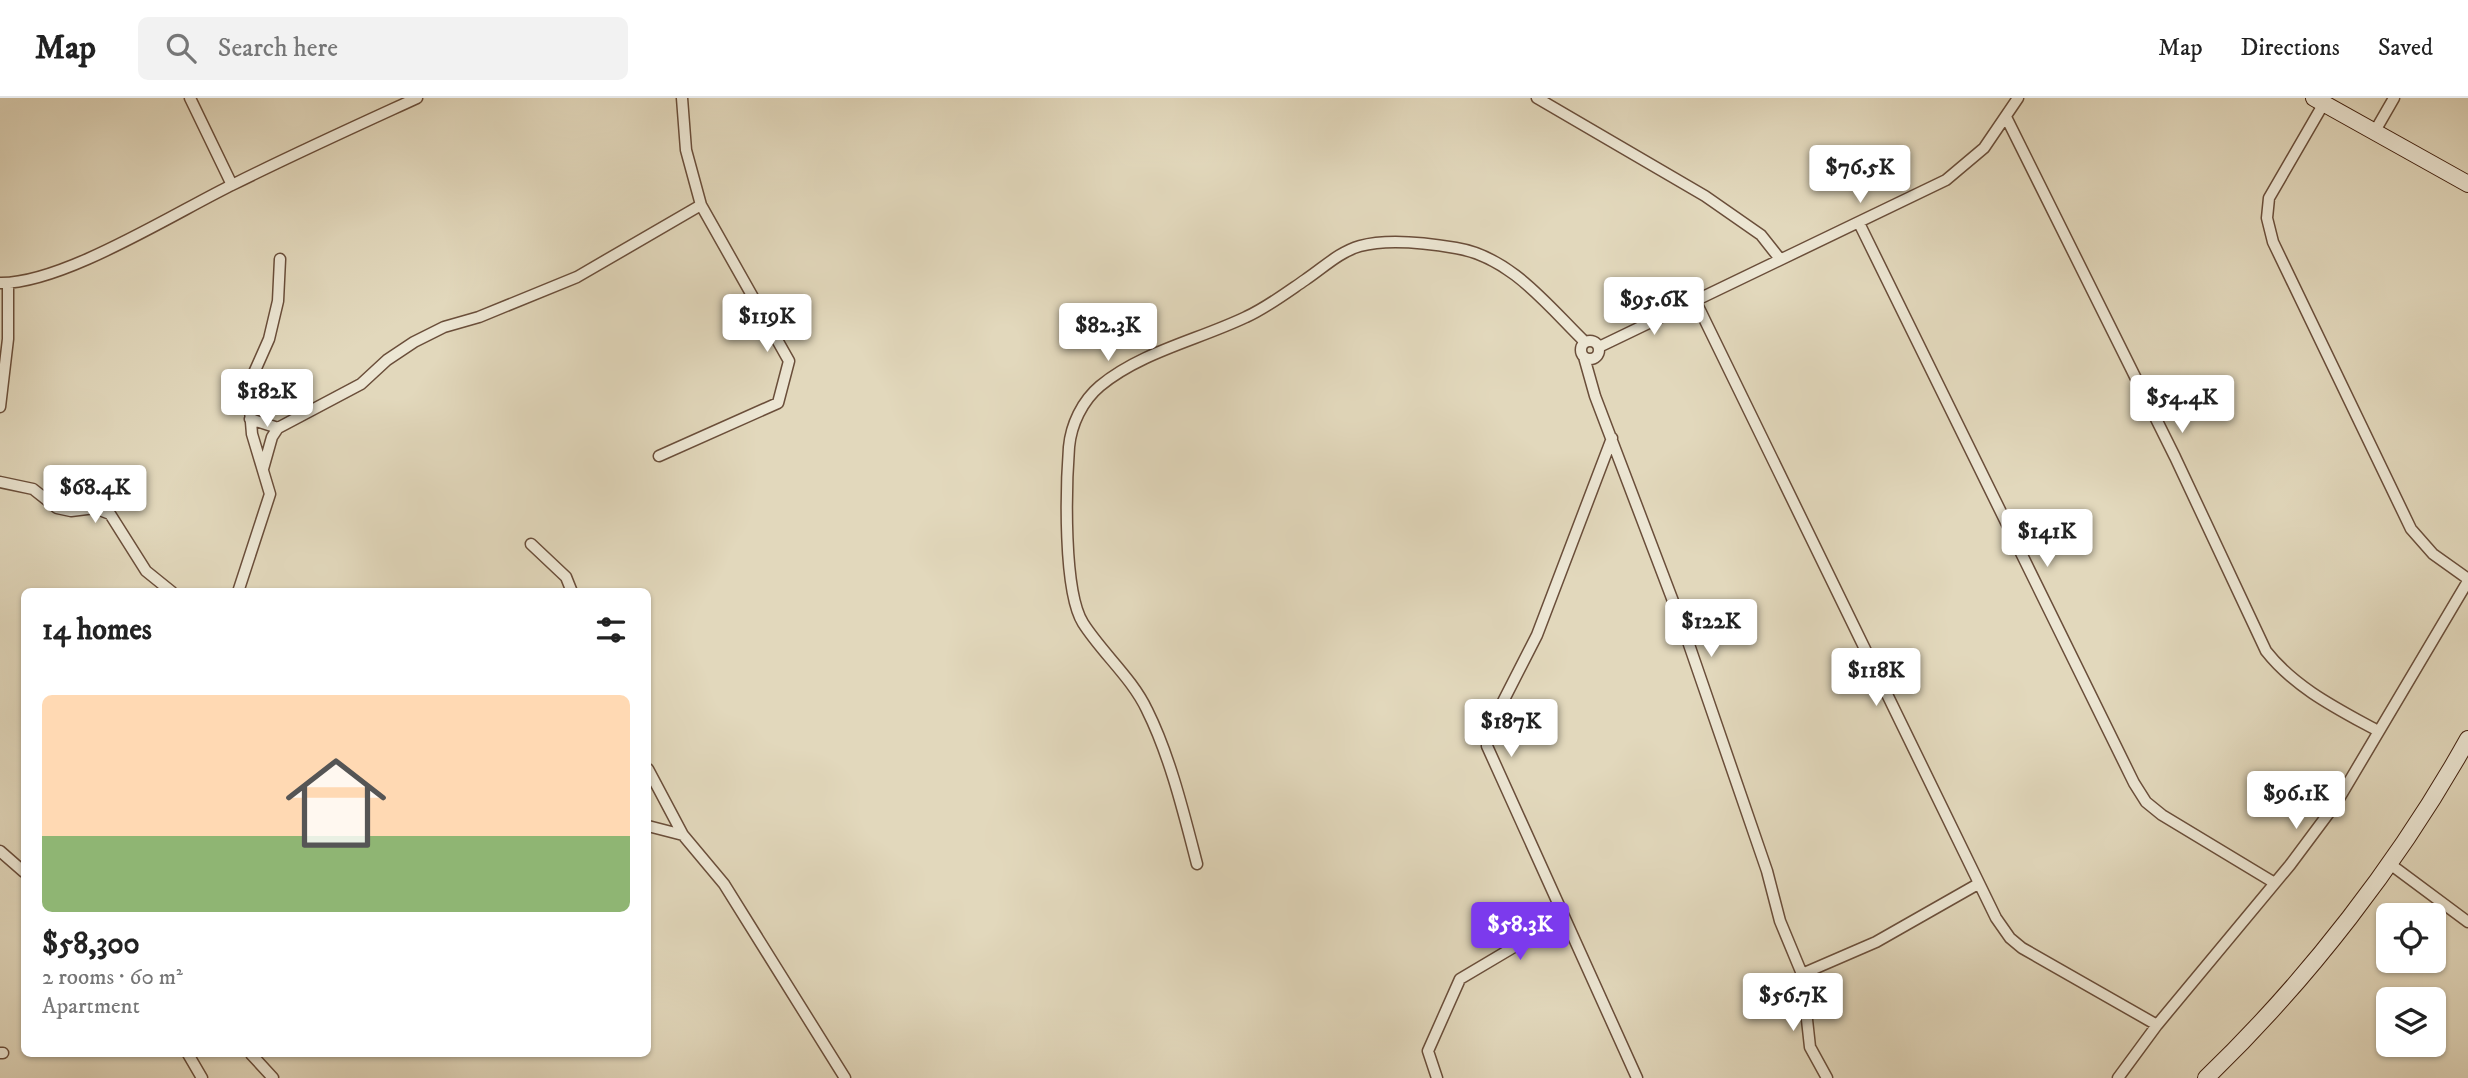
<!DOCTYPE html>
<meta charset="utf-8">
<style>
body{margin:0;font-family:"IM FELL DW Pica",serif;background:#f2f2f2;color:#222;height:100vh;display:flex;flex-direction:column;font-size:26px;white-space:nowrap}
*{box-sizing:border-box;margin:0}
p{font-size:23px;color:#767676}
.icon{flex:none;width:38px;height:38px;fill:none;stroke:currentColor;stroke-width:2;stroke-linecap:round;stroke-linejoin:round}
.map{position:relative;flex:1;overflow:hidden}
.drawer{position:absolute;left:21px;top:490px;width:630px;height:469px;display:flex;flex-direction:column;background:#fff;border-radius:10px;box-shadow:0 2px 5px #0004}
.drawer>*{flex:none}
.buttons{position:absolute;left:2376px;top:805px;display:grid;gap:14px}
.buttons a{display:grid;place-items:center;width:70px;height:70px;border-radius:10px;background:#fff;box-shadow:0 2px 5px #0004;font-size:35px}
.price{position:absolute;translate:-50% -60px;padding:0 16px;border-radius:7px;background:#fff;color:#222;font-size:23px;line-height:46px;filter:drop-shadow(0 2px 4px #0008)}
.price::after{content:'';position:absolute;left:50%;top:42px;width:21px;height:16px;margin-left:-10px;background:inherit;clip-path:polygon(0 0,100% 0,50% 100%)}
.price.on{background:#7c3aed;color:#fff}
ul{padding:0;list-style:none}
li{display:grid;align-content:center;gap:14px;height:371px;padding:0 21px}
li+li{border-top:2px solid #e0e0e0}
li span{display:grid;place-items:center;height:217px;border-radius:10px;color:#555}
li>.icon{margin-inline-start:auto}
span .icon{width:126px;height:126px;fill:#fffc;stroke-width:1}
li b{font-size:30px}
h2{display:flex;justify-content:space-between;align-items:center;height:84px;padding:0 21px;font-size:30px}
header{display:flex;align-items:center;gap:42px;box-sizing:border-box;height:98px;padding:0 35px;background:#fff;border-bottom:2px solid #e0e0e0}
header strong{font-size:33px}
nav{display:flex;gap:38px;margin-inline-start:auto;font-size:24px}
.search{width:490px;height:63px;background:#f2f2f2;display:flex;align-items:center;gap:18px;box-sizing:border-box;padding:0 24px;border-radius:10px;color:#767676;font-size:26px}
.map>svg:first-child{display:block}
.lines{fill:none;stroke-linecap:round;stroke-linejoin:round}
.street-casing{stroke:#6a4e3a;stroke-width:13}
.secondary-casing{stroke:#42200e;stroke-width:18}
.street{stroke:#ece6d3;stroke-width:10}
.secondary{stroke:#ece6d3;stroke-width:16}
</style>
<header>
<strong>Map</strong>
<div class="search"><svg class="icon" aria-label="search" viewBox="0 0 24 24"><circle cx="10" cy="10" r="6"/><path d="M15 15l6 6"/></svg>Search here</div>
<nav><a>Map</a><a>Directions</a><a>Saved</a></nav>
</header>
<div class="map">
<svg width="2468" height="980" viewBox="0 0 2468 980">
<rect width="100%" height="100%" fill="#e2d8bc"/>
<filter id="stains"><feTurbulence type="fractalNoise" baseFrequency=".00286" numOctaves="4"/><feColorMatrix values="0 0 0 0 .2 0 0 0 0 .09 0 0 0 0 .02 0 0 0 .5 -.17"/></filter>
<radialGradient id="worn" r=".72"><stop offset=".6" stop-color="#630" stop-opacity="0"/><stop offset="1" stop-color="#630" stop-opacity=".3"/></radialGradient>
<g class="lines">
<g class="street-casing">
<path id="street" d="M190,0L232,87
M1537,0L1705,98L1761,137L1780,161
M2324,5L2269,100L2267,120L2273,144L2411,431L2433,456L2468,481
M2007,21L2175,359L2266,553C2295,590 2338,611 2378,633
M2375,33L2394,0
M1859,125L2134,685L2146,704L2162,717L2273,784
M0,185C63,186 176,114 234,86C294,56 356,28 417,0
M1695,202L1996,820L2010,840L2022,850L2157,927
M1581 252a9 9 0 1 1 18 0a9 9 0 1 1-18 0Z
M1599,249L1946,82L1984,50L2018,0
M1584,259L1595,298L1684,532L1767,773L1780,823L1802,876L1810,949L1827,980
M0,309L8,241V185
M250,321L278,330
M1612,340L1537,537L1488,633L1487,648L1637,980
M659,358L778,305L789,263L701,107L686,52L682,0
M263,371L272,339L278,330L361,286L387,262L414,244L444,229L479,219L577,179L701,107
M0,384L33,391L57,410L71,413L95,410L110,416L146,473L172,494
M531,446L566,479L572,494
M238,494L270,396L252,336L249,300L253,277L269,241L278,203L280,161
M648,671L683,737L724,786L845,980
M648,728L683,737
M0,753L24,774
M1197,766C1184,716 1170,658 1147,612C1132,580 1102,555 1083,525C1063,493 1066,389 1069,349C1071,327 1082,303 1100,288C1141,254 1198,242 1246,219C1266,210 1286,195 1305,182C1323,170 1339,154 1360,148C1389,140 1427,145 1456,150C1511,159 1547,207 1585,244
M2390,766L2468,824
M1802,876L1876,844L1978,786
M0,955H3
M188,956L202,980
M251,956L273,980
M1437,980L1428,953L1460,881L1524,843L1567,825
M2118,980L2157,927L2290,767L2337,704L2468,483"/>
</g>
<g class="secondary-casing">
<path id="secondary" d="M2314,0L2468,86
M2206,980C2307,883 2400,763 2468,641"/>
</g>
<use href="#street" class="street"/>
<use href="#secondary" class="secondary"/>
</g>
<rect width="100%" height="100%" filter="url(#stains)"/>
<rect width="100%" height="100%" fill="url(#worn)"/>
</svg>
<div class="buttons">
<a><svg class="icon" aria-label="locate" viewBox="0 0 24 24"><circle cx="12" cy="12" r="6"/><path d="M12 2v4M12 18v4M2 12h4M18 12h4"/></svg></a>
<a><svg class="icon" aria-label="layers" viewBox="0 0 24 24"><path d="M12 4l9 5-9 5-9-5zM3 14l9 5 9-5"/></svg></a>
</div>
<b class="price" style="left:1860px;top:107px">$76.5K</b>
<b class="price" style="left:1654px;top:239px">$95.6K</b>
<b class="price" style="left:767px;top:256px">$119K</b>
<b class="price" style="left:1108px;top:265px">$82.3K</b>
<b class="price" style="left:267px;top:331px">$182K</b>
<b class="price" style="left:2182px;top:337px">$54.4K</b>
<b class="price" style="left:95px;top:427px">$68.4K</b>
<b class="price" style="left:2047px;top:471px">$141K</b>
<b class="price" style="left:1711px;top:561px">$122K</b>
<b class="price" style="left:1876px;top:610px">$118K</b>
<b class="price" style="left:1511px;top:661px">$187K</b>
<b class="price" style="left:2296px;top:733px">$96.1K</b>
<b class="price on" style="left:1520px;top:864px">$58.3K</b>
<b class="price" style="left:1793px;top:935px">$56.7K</b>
<section class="drawer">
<h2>14 homes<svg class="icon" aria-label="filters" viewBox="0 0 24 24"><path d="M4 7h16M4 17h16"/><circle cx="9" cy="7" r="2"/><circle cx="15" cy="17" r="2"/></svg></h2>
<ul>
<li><span style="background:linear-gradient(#ffd9b3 65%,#8fb573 0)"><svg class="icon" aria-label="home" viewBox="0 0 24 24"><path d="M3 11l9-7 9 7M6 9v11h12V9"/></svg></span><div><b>$58,300</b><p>2 rooms · 60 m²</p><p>Apartment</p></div></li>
</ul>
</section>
</div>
